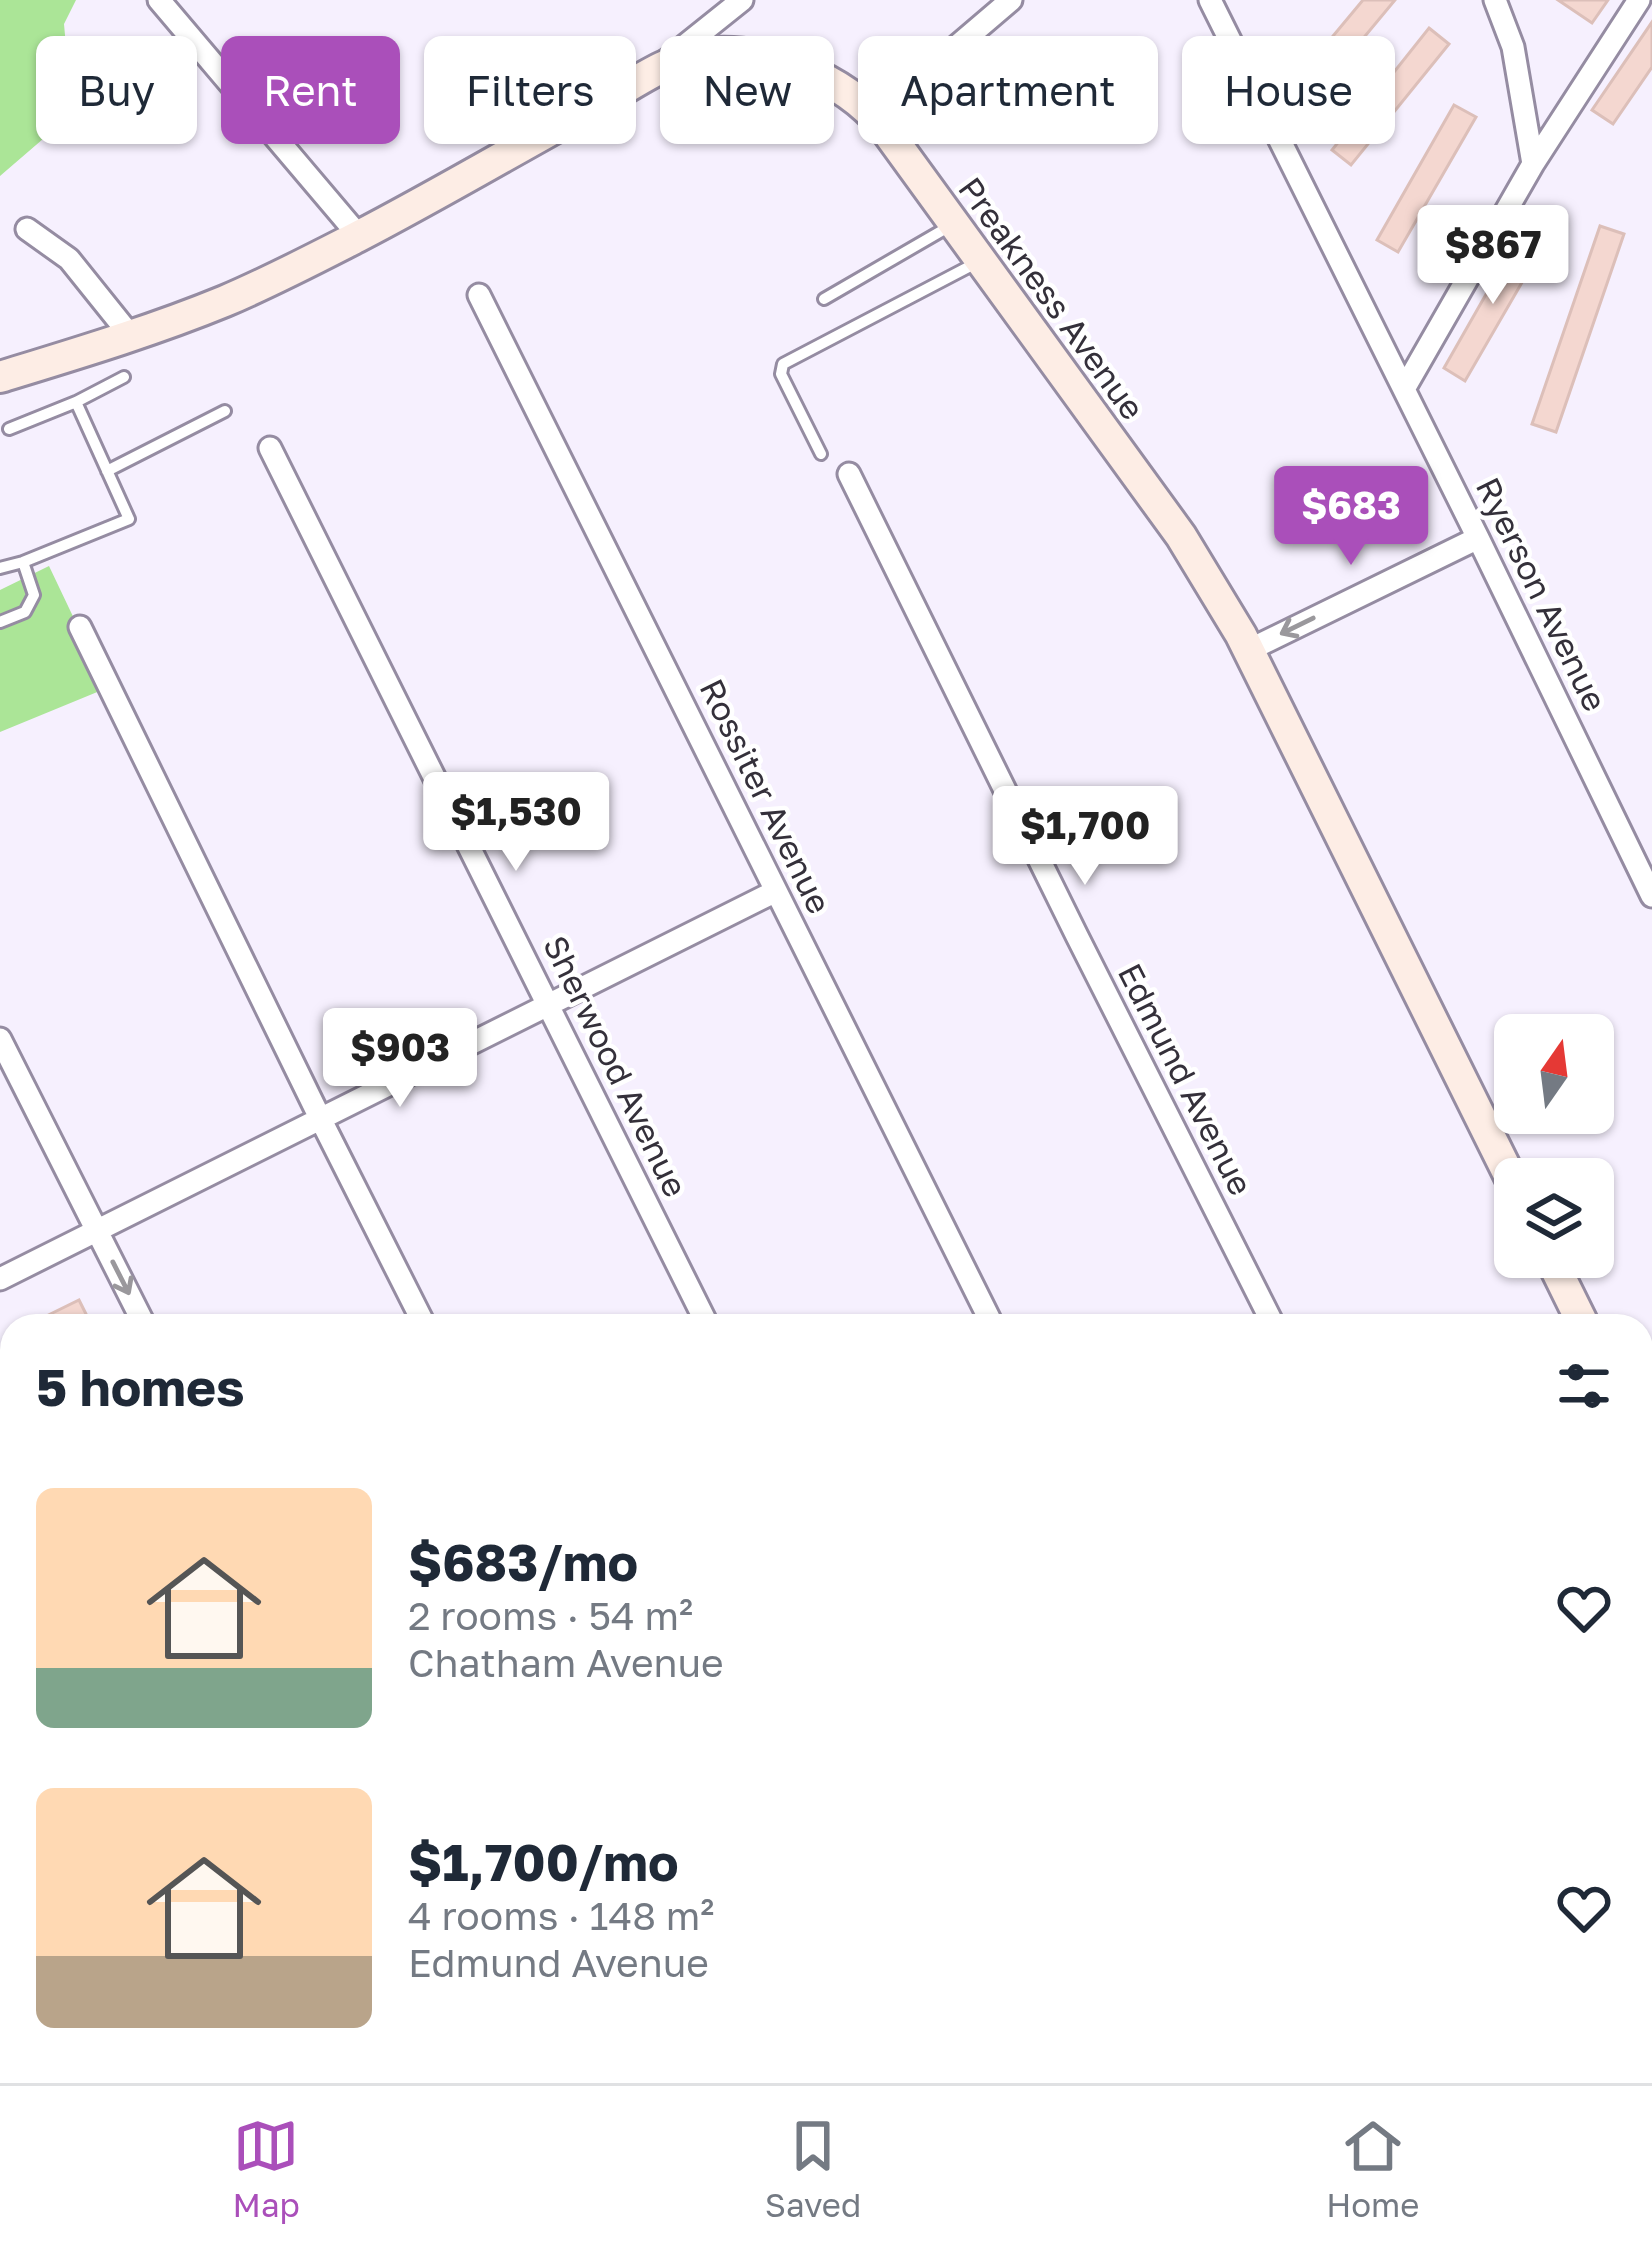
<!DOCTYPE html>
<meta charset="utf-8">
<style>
body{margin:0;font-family:"Golos Text",sans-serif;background:#f6f6f7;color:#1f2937;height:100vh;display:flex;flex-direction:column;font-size:45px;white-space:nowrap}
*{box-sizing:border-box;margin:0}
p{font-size:39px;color:#747a83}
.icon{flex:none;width:66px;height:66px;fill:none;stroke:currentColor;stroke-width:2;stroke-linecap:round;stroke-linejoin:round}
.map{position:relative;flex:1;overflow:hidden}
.drawer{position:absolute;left:0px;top:1314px;width:1653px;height:771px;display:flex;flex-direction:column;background:#fff;border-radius:36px 36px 0 0;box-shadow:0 3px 9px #0004}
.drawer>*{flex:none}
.hud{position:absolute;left:36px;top:36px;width:1581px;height:108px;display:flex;gap:24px}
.needle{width:78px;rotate:14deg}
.controls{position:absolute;left:1494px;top:1014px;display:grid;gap:24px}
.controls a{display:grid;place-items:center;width:120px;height:120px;border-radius:18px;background:#fff;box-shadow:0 3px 9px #0004;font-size:60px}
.price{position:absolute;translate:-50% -102px;padding:0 27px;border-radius:12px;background:#fff;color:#222;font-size:39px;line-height:78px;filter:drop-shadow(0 3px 6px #0008)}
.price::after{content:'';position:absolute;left:50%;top:72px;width:36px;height:27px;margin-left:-18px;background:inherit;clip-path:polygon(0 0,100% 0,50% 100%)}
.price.active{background:#aa4fba;color:#fff}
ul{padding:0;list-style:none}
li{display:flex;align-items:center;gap:36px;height:300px;padding:0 36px}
li span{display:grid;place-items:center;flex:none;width:336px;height:240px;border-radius:18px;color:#555}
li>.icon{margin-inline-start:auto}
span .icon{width:144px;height:144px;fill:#fffc;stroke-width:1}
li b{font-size:51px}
h2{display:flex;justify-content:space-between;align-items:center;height:144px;padding:0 36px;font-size:51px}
.pill{padding:0 42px;border-radius:18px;background:#fff;box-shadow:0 3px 9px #0004;font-size:42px;line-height:108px}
.pill.active{background:#aa4fba;color:#fff}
.tabs{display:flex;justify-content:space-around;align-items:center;height:168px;border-top:3px solid #e0e1e3;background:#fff;font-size:33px;color:#747a83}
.tabs a{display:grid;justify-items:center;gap:6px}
.tabs .active{color:#aa4fba}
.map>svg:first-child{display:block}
.green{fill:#abe597}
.building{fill:#f4d7d0;stroke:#dcbfb9;stroke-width:3}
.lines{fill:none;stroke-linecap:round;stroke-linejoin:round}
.service-casing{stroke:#958ca2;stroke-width:16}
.minor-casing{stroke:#958ca2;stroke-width:27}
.secondary-casing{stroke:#958ca2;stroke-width:36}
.service{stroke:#fff;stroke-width:10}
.minor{stroke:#fff;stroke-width:21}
.secondary{stroke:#fdede5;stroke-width:30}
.oneway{stroke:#9a989c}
.labels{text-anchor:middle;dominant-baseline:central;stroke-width:9;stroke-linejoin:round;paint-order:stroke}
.street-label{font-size:33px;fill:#34303a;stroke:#fff}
</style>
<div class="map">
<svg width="1652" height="2083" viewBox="0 0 1652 2083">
<rect width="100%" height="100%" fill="#f6f0fe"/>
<path class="green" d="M0,0H76L64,24L72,114L0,176Z
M49,566L107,688L0,732V590Z"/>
<path class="building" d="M1363,0H1395L1317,94L1298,78Z
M1558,0H1608L1592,23Z
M1652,22V67L1613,124L1592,110Z
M1429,28L1449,44L1351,165L1332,150Z
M1454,105L1476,117L1398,252L1377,240Z
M1600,226L1624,234L1556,432L1532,424Z
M1521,233L1543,246L1465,381L1444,368Z
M79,1300L92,1326H26Z"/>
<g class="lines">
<g class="service-casing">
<path id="service" d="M824,299L950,226
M9,429L76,402L124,377
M821,454L781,374L783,364L978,262
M107,471L225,411
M0,568L23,562
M0,622L25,612L34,595L23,562L129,519L76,402
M1641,1831L1652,1825"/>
</g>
<g class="minor-casing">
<path id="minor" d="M159,0L359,236
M1210,0L1478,538L1652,896
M1495,0L1513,47L1533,164
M667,60L742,0
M875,116L1011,0
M27,229L69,259L130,335
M479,295L993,1326
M1404,389L1533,164L1639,0
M270,448L708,1326
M849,474L1077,936L1274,1326
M80,627L320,1118L425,1326
M1249,650L1478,538
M0,1039L145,1326
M0,1279L776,891
M1641,1404L1652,1398
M0,1601L12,1625
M1641,1991L1652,2014
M236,2073L241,2083
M518,2073L523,2083
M802,2073L808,2083
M1083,2073L1088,2083
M1377,2073L1381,2083
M292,2083L312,2073
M1487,2083L1508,2073"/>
</g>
<g class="secondary-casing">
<path id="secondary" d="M0,377C75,354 152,331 225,301C270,282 314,259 357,237C440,194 522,145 605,100C635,83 668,59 703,54C766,46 844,78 883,126L1181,536L1241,635L1515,1187
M1550,1257L1584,1326
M1641,1441L1652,1463"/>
</g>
<use href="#service" class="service"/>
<use href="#minor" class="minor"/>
<use href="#secondary" class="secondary"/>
</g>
<defs><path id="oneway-shaft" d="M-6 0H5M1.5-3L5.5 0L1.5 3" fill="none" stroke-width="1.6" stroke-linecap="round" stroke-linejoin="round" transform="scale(3)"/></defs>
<g class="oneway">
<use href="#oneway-shaft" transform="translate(1297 626) rotate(154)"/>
<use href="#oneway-shaft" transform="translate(121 1278) rotate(63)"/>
</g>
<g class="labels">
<g class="street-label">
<text transform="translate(1052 298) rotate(54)">Preakness Avenue</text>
<text transform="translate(1542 594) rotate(64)">Ryerson Avenue</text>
<text transform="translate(766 796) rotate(64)">Rossiter Avenue</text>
<text transform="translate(616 1066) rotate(64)">Sherwood Avenue</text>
<text transform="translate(1186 1079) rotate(63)">Edmund Avenue</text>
</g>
</g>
</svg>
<div class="controls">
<a><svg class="needle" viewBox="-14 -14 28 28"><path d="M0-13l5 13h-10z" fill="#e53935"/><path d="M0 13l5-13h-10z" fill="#747a83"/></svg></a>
<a><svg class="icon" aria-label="layers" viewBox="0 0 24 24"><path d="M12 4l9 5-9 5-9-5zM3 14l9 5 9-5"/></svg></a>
</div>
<b class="price" style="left:1493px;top:307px">$867</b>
<b class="price active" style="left:1351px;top:568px">$683</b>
<b class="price" style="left:516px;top:874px">$1,530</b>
<b class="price" style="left:1085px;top:888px">$1,700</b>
<b class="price" style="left:400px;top:1110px">$903</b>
<div class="hud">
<a class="pill">Buy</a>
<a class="pill active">Rent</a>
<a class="pill">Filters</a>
<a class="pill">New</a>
<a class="pill">Apartment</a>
<a class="pill">House</a>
</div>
<section class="drawer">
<h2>5 homes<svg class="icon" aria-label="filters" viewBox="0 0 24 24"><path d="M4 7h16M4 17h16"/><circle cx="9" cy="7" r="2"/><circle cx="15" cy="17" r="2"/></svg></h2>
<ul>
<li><span style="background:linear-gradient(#ffd9b3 75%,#7fa58c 0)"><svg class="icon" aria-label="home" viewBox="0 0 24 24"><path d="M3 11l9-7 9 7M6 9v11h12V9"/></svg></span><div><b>$683/mo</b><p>2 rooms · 54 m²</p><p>Chatham Avenue</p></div><svg class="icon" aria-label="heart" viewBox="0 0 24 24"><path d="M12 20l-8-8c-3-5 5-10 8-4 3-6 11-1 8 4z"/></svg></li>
<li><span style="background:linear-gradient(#ffd9b3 70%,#b9a48a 0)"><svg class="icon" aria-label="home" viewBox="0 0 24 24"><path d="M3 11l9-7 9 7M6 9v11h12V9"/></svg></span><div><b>$1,700/mo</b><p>4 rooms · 148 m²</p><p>Edmund Avenue</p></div><svg class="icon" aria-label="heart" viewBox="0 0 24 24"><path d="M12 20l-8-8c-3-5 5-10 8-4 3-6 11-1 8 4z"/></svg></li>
</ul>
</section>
</div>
<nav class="tabs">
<a class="active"><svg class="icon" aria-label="map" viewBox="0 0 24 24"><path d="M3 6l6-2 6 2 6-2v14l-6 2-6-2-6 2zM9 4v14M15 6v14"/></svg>Map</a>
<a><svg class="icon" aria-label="saved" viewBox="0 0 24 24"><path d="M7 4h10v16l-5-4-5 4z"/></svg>Saved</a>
<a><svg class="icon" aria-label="home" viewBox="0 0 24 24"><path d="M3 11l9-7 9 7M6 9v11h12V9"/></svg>Home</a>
</nav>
